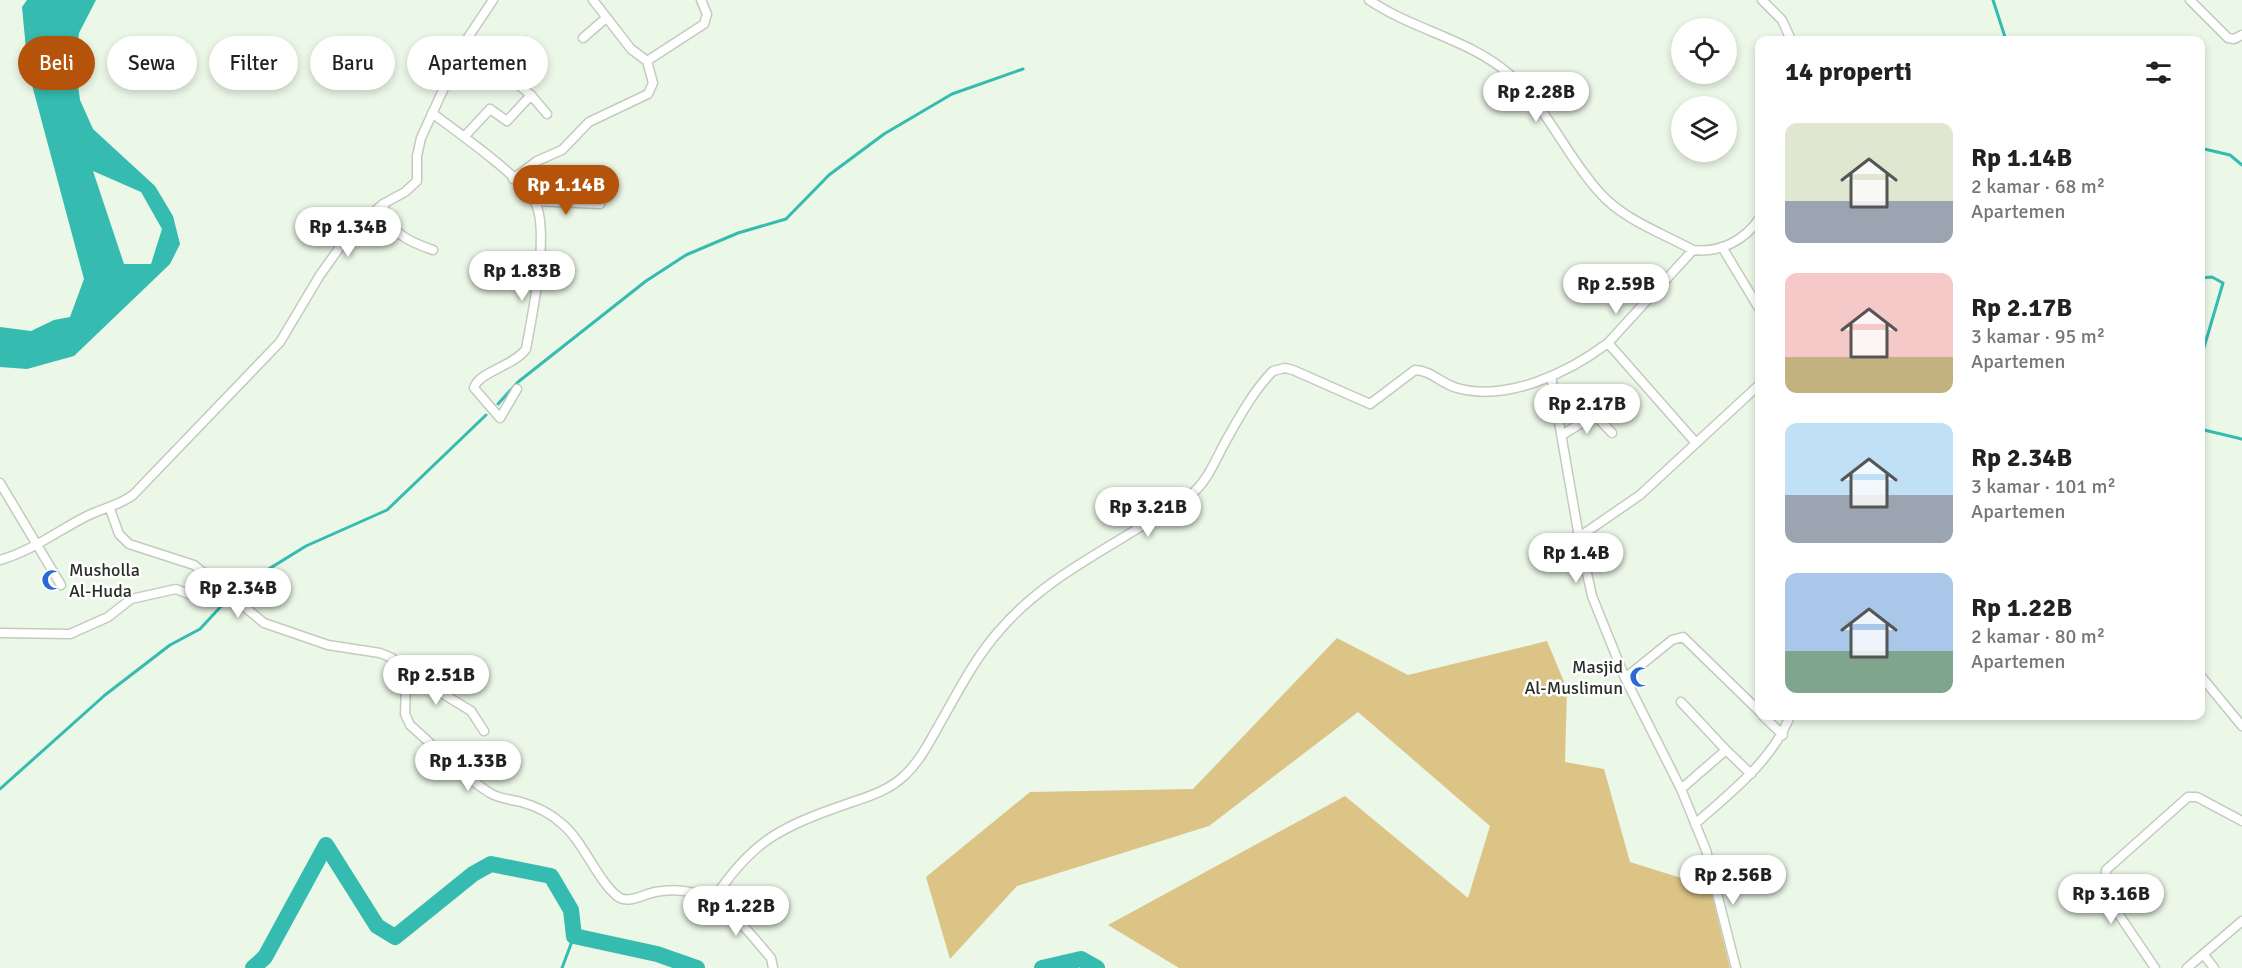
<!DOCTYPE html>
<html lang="id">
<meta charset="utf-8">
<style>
body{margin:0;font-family:Signika,sans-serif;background:#f2f2f2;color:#222;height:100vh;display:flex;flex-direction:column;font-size:22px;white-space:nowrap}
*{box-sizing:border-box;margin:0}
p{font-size:20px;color:#767676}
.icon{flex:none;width:33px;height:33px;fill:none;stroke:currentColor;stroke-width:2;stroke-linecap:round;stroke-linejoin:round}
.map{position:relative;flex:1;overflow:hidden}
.sheet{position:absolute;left:1755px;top:36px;width:450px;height:684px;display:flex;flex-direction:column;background:#fff;border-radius:12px;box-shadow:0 3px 9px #0003}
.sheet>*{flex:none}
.guide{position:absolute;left:18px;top:36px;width:570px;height:54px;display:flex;gap:12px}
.buttons{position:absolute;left:1671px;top:18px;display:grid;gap:12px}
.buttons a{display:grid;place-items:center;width:66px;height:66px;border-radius:50%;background:#fff;box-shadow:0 3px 9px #0003;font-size:30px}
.price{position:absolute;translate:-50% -51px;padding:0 14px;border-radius:21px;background:#fff;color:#222;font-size:20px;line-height:39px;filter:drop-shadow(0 2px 3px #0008)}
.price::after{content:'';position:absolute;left:50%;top:36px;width:18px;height:14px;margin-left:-9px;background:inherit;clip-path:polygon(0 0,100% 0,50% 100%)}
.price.selected{background:#b45309;color:#fff}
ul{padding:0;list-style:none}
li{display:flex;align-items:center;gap:18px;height:150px;padding:0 30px}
li span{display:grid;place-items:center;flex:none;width:168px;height:120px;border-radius:12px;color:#555}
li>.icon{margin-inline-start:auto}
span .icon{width:72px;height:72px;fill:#fffc;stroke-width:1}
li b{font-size:26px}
h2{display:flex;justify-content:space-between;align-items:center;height:72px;padding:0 30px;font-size:26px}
.tag{padding:0 21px;border-radius:27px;background:#fff;box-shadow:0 3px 9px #0003;font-size:21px;line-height:54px}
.tag.selected{background:#b45309;color:#fff}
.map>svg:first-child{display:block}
.green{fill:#dbc486}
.water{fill:#35bbb0;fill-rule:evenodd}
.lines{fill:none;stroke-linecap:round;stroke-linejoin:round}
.stream{stroke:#35bbb0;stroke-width:3}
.river{stroke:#35bbb0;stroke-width:16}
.street-casing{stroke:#c1ccbe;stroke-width:11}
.street{stroke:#fff;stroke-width:8}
.labels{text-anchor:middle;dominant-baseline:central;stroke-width:5;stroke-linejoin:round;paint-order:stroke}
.poi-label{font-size:18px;fill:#2a2e28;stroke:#fff;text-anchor:start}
</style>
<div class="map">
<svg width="2242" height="968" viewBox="0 0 2242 968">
<rect width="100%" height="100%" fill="#ebf7e7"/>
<path class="green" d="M1337,638L1408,675L1547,641L1567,689L1565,762L1604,769L1630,862L1710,887L1730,968H1179L1108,925L1345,796L1468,898L1490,826L1358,712L1209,826L1017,886L950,959L926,877L1030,792L1193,789Z"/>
<path class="water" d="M27,0H96L79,33L75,63L80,100L93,129L155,186L173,216L180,244L170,264L74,356L27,369L0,367V327L31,331L54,320L70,317L84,279L28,70L22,7ZM93,171L141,192L162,229L151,264H124Z"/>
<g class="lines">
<path class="stream" d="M1993,0L2006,40
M2200,148L2230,155L2242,165
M2200,278L2212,277L2223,283L2200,361
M498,404L518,382L646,281L686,255L738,233L786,219L829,175L884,134L952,94L1023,69
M2200,429L2242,439
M0,789L105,695L170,645L200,629L238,588L306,546L387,510L486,415
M562,968L574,936"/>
<path class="river" d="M253,968L265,957L326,845L377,926L395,937L473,874L491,864L551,876L571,910L574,936L657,954L697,968
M1042,968L1081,959L1097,968"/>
<g class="street-casing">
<path id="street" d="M593,0L631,49L647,61L704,24L707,14L701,0
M1369,0C1413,30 1469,39 1509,74C1548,108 1566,156 1600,193C1624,220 1662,233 1693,250
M1762,0L1782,20L1791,40
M2190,0L2228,38L2234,39L2242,35
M583,38L606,18
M465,42L531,95L547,114
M432,113C456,131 521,177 534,200C551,229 532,315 526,349C514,366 478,372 474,388L500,418L517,389
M464,137L490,109L507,121L531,95
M513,179L537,161L562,150L589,122L648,94L653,83L647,61
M534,201L600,204
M383,204C389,233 407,241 433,250
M1722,247L1760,310
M1551,376L1579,537
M1562,435L1593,416L1598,418L1612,433
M1696,443L1608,343L1693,250C1720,253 1744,241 1760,218
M0,483L61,585
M110,509L119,534L129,544L194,565L264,623L328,645L380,653L392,658L401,668L406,683L405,714L410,725C434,746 464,777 490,793C499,799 510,799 521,802C535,806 550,813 561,823C584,841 599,885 620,898C630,903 645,894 655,892C712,881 739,921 771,958L773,968
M0,560C32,551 57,531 87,516C103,508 118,506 133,495L280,342L320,275L350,233L383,204L405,192L417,181V156L421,138L465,42L493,0
M0,633L70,634L108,617L131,599L176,589L201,599L209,598L222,590
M401,668L471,711L484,731
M2200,675L2242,726
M1625,678L1672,640L1683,637L1760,712
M1681,702L1726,750L1681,789
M1763,716L1783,735
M1726,750L1751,774
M1695,824C1731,792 1772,761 1790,716
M713,900C750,844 777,828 841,806C863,798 888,792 905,775C921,760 932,737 943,718C960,688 976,657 999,631C1042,580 1101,553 1156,517C1168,509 1182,502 1194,492C1207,480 1215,462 1223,446C1237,421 1253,391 1273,371L1285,368L1293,370L1370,404L1415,370C1430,370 1442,384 1457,388C1507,402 1568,373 1608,343
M2204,955L2214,968
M1736,968L1706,850L1681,789L1625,678L1592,596L1579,537L1640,495L1760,384
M2155,968L2107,897L2105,890L2106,870L2188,797H2197L2242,821
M2187,968L2242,921"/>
</g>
<use href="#street" class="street"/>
</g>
<defs>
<g id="mosque-bare" transform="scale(1.62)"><path d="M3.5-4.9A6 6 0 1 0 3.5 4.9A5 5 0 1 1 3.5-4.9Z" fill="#296ad7" stroke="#fff" stroke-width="2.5" paint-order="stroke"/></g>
</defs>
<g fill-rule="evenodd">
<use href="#mosque-bare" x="52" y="580"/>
<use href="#mosque-bare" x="1640" y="677"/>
</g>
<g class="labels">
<g class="poi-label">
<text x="69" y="570">Musholla<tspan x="69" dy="21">Al-Huda</tspan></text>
<text x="1623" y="667" text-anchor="end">Masjid<tspan x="1623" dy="21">Al-Muslimun</tspan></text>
</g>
</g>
</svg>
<div class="buttons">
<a><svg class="icon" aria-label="locate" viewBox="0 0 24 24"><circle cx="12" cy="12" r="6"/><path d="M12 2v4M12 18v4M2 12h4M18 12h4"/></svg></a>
<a><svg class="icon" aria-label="layers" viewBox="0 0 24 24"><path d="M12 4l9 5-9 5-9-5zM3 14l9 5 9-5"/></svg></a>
</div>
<b class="price" style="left:1536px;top:123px">Rp 2.28B</b>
<b class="price selected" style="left:566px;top:216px">Rp 1.14B</b>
<b class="price" style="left:348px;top:258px">Rp 1.34B</b>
<b class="price" style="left:522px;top:302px">Rp 1.83B</b>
<b class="price" style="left:1616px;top:315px">Rp 2.59B</b>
<b class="price" style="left:1587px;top:435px">Rp 2.17B</b>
<b class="price" style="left:1148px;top:538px">Rp 3.21B</b>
<b class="price" style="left:1576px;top:584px">Rp 1.4B</b>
<b class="price" style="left:238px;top:619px">Rp 2.34B</b>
<b class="price" style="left:436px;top:706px">Rp 2.51B</b>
<b class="price" style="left:468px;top:792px">Rp 1.33B</b>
<b class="price" style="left:1733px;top:906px">Rp 2.56B</b>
<b class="price" style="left:2111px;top:925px">Rp 3.16B</b>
<b class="price" style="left:736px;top:937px">Rp 1.22B</b>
<div class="guide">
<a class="tag selected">Beli</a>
<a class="tag">Sewa</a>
<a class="tag">Filter</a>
<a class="tag">Baru</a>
<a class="tag">Apartemen</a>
</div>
<section class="sheet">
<h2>14 properti<svg class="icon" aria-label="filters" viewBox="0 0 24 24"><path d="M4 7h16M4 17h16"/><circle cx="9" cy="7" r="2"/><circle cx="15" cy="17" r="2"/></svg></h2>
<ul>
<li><span style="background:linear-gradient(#dfe7d0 65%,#9aa5b1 0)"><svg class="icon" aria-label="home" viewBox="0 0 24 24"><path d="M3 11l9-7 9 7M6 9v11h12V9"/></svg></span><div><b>Rp 1.14B</b><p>2 kamar · 68 m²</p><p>Apartemen</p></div></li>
<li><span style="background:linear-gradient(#f6c9c9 70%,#c2b280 0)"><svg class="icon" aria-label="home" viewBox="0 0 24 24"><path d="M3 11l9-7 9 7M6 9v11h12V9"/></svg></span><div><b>Rp 2.17B</b><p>3 kamar · 95 m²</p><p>Apartemen</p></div></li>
<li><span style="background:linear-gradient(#bfe0f5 60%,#9aa5b1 0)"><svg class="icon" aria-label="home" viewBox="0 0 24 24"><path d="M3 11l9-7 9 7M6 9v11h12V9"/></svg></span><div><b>Rp 2.34B</b><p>3 kamar · 101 m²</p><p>Apartemen</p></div></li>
<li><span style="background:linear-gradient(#a9c7e8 65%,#7fa58c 0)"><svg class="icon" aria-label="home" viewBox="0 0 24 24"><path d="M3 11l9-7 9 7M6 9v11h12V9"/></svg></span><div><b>Rp 1.22B</b><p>2 kamar · 80 m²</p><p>Apartemen</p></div></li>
</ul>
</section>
</div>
